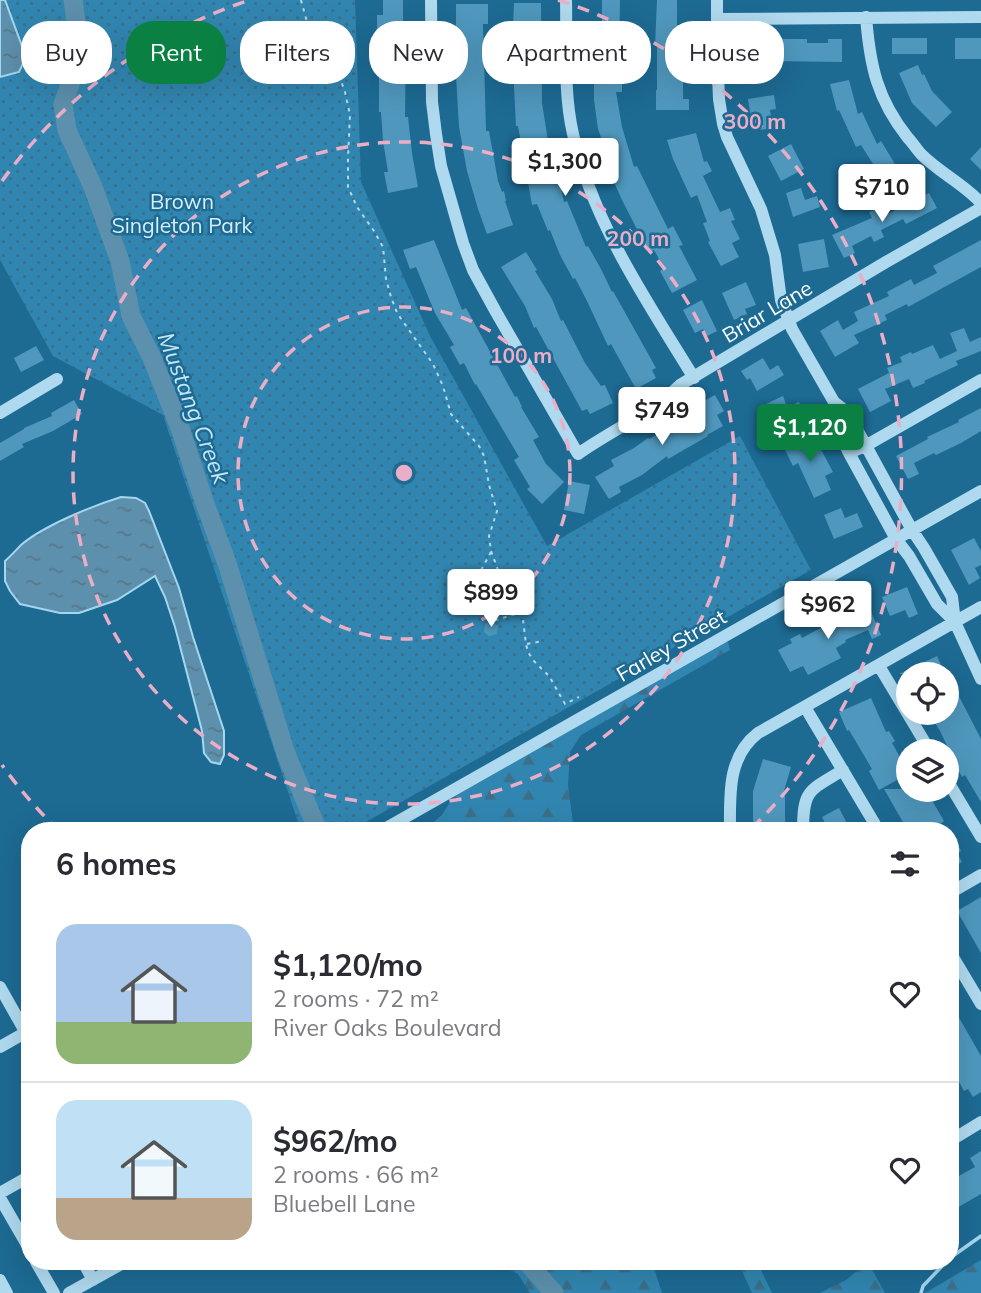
<!DOCTYPE html>
<meta charset="utf-8">
<style>
body{margin:0;font-family:Mulish,sans-serif;background:#f7f7f7;color:#2b2b33;height:100vh;display:flex;flex-direction:column;font-size:26px;white-space:nowrap}
*{box-sizing:border-box;margin:0}
p{font-size:23px;color:#7c7c81}
.icon{flex:none;width:38px;height:38px;fill:none;stroke:currentColor;stroke-width:2;stroke-linecap:round;stroke-linejoin:round}
.map{position:relative;flex:1;overflow:hidden}
.drawer{position:absolute;left:21px;top:822px;width:938px;height:448px;display:flex;flex-direction:column;background:#fff;border-radius:28px;box-shadow:0 7px 28px #0002}
.drawer>*{flex:none}
.top-card{position:absolute;left:21px;top:21px;width:940px;height:63px;display:flex;gap:14px}
.fabs{position:absolute;left:896px;top:662px;display:grid;gap:14px}
.fabs a{display:grid;place-items:center;width:63px;height:63px;border-radius:50%;background:#fff;box-shadow:0 7px 28px #0002;font-size:35px}
.price{position:absolute;translate:-50% -60px;padding:0 16px;border-radius:7px;background:#fff;color:#222;font-size:23px;line-height:46px;filter:drop-shadow(0 2px 4px #0008)}
.price::after{content:'';position:absolute;left:50%;top:42px;width:21px;height:16px;margin-left:-10px;background:inherit;clip-path:polygon(0 0,100% 0,50% 100%)}
.price.on{background:#0b8043;color:#fff}
ul{padding:0;list-style:none}
li{display:flex;align-items:center;gap:21px;height:175px;padding:0 35px}
li+li{border-top:2px solid #e1e1e2}
li span{display:grid;place-items:center;flex:none;width:196px;height:140px;border-radius:21px;color:#555}
li>.icon{margin-inline-start:auto}
span .icon{width:84px;height:84px;fill:#fffc;stroke-width:1}
li b{font-size:30px}
h2{display:flex;justify-content:space-between;align-items:center;height:84px;padding:0 35px;font-size:30px}
.chip{padding:0 24px;border-radius:28px;background:#fff;box-shadow:0 7px 28px #0002;font-size:24px;line-height:63px}
.chip.on{background:#0b8043;color:#fff}
.map>svg:first-child{display:block}
.forest{fill:url(#forest-firs)}
.park{fill:url(#park-dots)}
.water{fill:url(#water-ripples);stroke:#a3d7f0;stroke-width:2}
.lines{fill:none;stroke-linecap:round;stroke-linejoin:round}
.stream{stroke:#a3d7f0;stroke-width:3.5}
.river{stroke:#5d90ac;stroke-width:19}
.building{fill:#4f97bd}
.path{stroke:#afd9ee;stroke-width:2;stroke-dasharray:3.5 5;stroke-linecap:butt}
.minor{stroke:#afd9ee;stroke-width:12}
.ring{fill:none;stroke:#eaaec6;stroke-width:3.5;stroke-dasharray:12 9}
.labels{text-anchor:middle;dominant-baseline:central;stroke-width:5;stroke-linejoin:round;paint-order:stroke}
.park-label{font-size:21px;fill:#d5eefa;stroke:#1d6a93}
.street-label{font-size:21px;fill:#fff;stroke:#1d6a93}
.water-label{font-size:23px;font-style:italic;fill:#c5e6f6;stroke:#1d6a93}
.centre{fill:#eaaec6;stroke:#1d6a93;stroke-width:3.5}
.ring-label{font-size:21px;text-anchor:middle;font-weight:bold;fill:#eaaec6;stroke:#1d6a93;stroke-width:5;stroke-linejoin:round;paint-order:stroke}
</style>
<div class="map">
<svg width="981" height="1293" viewBox="0 0 981 1293">
<defs>
<pattern id="forest-firs" width="22" height="20" patternUnits="userSpaceOnUse" patternTransform="scale(1.75)"><rect width="22" height="20" fill="#3186b1"/><path d="M5 1l3.5 6h-7zM16 11l3.5 6h-7z" fill="#3c6f89"/></pattern>
<pattern id="park-dots" width="8" height="8" patternUnits="userSpaceOnUse" patternTransform="scale(1.75)"><rect width="8" height="8" fill="#3186b1"/><path d="M2 2h.1M6 6h.1" fill="none" stroke="#3c6f89" stroke-width="1.8" stroke-linecap="round"/></pattern>
<pattern id="water-ripples" width="26" height="14" patternUnits="userSpaceOnUse" patternTransform="scale(1.75)"><rect width="26" height="14" fill="#5d90ac"/><path d="M2 4q2-2 4 0t4 0M15 11q2-2 4 0t4 0" fill="none" stroke="#57788a"/></pattern>
</defs>
<rect width="100%" height="100%" fill="#1d6a93"/>
<path class="forest" d="M722,642H728L730,650L581,735L570,752L568,785L574,831H423L442,815L455,794Z
M981,1260V1293H925Z
M498,1262H652L662,1293H530L518,1274L502,1267Z
M738,1262H757L772,1293H752Z
M868,1262L885,1293H820L846,1280Z"/>
<path class="park" d="M0,0H355L361,182L430,336L547,546L740,436L811,570L350,831H301L163,415L53,356L0,260Z"/>
<path class="water" d="M0,0H5L26,57L19,72L0,77Z
M121,497L136,498L145,503L149,511L179,588L193,637L224,731V755L220,764L211,762L204,753L202,731L175,627L165,597L155,576L117,600L79,613H60L20,604L10,591L5,581V561C11,556 16,550 21,545C43,526 92,506 121,497Z"/>
<g class="lines">
<path class="stream" d="M950,1258L981,1236
M921,1293L923,1286L946,1262"/>
<path class="river" d="M73,0L79,44L71,81L63,104L67,130L93,187L120,261L131,316L152,358L180,428L204,501L227,563L286,754L318,831
M527,1262L554,1293"/>
</g>
<path class="building" d="M383,0H403V24H405L406,40L405,117H408L412,153L418,187L388,193L384,172H388L383,141L381,112H379V35H377V15H383Z
M602,0H620L619,63H622V92H616L622,127L634,167L637,166L668,229L673,226L683,245L679,246L697,280L672,293L660,271L664,268L654,250L649,253L622,200L608,169L603,155L607,154L598,129L594,100V53H592V41H597V29H602Z
M657,0H677V25H687V38H682V46H680V68H689V80H683V99H689V110H656V90H657V46H655Z
M514,3H541L542,103L550,153H552L557,179H559L564,202L567,201L586,247L588,246L601,269L612,292L613,291L656,368L652,370L656,378L636,389L611,344L608,346L586,299L575,278L573,279L560,255L550,230L548,231L537,204L532,205L518,126H516L512,48Z
M456,4H488V24H483L486,131H489L498,181L502,192L504,191L506,201H505L513,225L487,234L478,209L467,171L459,127L456,75Z
M892,38H927V54H892Z
M955,38H981V59H955Z
M755,39H807V43H828V39H842V62L769,61V72H758V65H743V43H755Z
M918,65L922,75L924,74L932,91L952,112L936,127L912,103L899,73Z
M849,80L858,114L862,112L877,144L881,141L898,169L882,178L861,145L856,147L839,110L837,111L830,84Z
M774,95L776,109L770,110L773,128L753,131L748,99Z
M696,133L704,162L707,161L712,171L703,176L720,212L730,208L735,220L731,221L740,239L732,243L739,257L721,266L708,242L710,241L703,223L707,222L697,195L691,198L673,159L667,140Z
M791,144L804,169L781,181L768,156Z
M981,147V170L970,159Z
M801,188L805,200L817,196L820,207L793,217L786,193Z
M929,193L937,208L906,224L903,219L881,230L884,237L874,242L871,236L852,246L855,253L844,258L832,235L872,218L869,212L884,205L888,214Z
M824,239L829,267L803,272L798,244Z
M434,240L462,310L466,308L504,377L515,397L517,396L522,407H521L539,437L533,440L546,464L564,482L542,504L527,489L530,487L514,460L519,457L476,384L475,385L464,363L460,365L450,347L454,345L435,313L416,267L410,269L403,250Z
M981,240V267L908,307L907,304L885,315L887,320L854,335L859,343L835,357L820,331L838,320L843,330L858,321L854,312L889,296L887,292L911,279L914,285L937,273L933,266Z
M526,252L537,270L535,271L552,299L561,321L563,320L585,363L601,386L605,385L613,403L590,414L587,409L582,411L536,327L534,328L525,306L501,267Z
M746,282L756,305L745,309L747,314L734,320L722,293Z
M702,300L717,331L707,336L703,329L695,333L683,310Z
M964,328L970,342L981,337V351L956,361L958,365L924,381L925,383L913,388L909,379L885,389L891,401L870,412L858,389L889,373L887,368L902,362L900,357L911,352L912,354L933,345L940,359L957,351L950,333Z
M36,346L44,360L21,372L14,358Z
M763,358L770,370L778,365L784,375L757,391L750,378L747,380L741,371Z
M715,395L724,411L717,415L723,426L707,435L708,436L668,459L667,456L642,475L619,487L621,492L609,499L595,477L614,466L611,460L634,448L648,438L649,439L678,423L677,421L698,409L696,405Z
M783,396L787,407L799,402L804,414L776,427L766,404Z
M74,400L82,414L53,431L22,444L24,447L0,461V443L24,429V428L52,416L51,413Z
M981,408V431L961,443L936,455L934,453L914,463L919,474L908,479L896,456L928,439L927,437L959,422L958,420Z
M798,436L803,446L816,440L833,472L825,476L831,490L814,498L798,463L793,466L782,444Z
M569,481L590,485L584,514L564,510Z
M841,508L845,518L857,513L863,527L834,539L824,515Z
M974,538L981,551V565L975,568L980,578L969,585L951,550Z
M907,587L918,614L909,618L905,610L890,616L882,597Z
M867,602L881,635L872,639L868,630L845,640L846,642L836,648L841,658L808,675L803,666L790,672L778,650L792,643L790,639L800,634L802,638L848,613L847,611Z
M492,621L498,626L497,634L489,636L484,632L485,624Z
M937,656L945,674H899Z
M947,673L981,739V802L965,775L962,777L952,758H953L940,731L928,712H947Z
M871,698L886,732L889,731L895,741L892,743L908,771V774L879,790L869,771L872,769L849,730L847,731L839,712Z
M763,759L791,767L783,794H785V831H753V791Z
M884,789H916L919,794L926,790L944,821L939,825L942,831H908Z
M839,808L851,831H829L822,817Z
M950,841L952,844L957,843L961,851L957,853L962,862L950,868Z
M981,897V953L957,911Z
M950,1002L981,1056V1092L973,1097L968,1089L964,1091L950,1065Z
M981,1151V1194L950,1212V1163L957,1177L975,1167L970,1158Z"/>
<g class="lines">
<path class="path" d="M301,0L307,22L340,78L345,92L350,115L348,157V187L357,207L374,231L383,247L386,279L391,297L397,313L433,364L443,386L451,414L479,446L484,456L489,485L497,511L489,536L491,551L498,570L522,612L526,644L528,652L533,660L549,676L565,704L579,697
M491,552L473,585L477,608L491,615L493,621L522,612
M527,644L543,641"/>
<path class="minor" d="M431,0L432,102L436,134L441,166L463,243L473,270L496,312L578,454C612,430 650,414 680,385L886,262L981,208
M566,0C567,44 563,91 573,134C593,223 647,301 694,378
M717,0V51L719,99L723,124L727,137L761,209L775,255L781,300L792,329L834,402L848,413L912,530L924,548L952,597L955,622
M866,17C870,66 877,99 908,138C913,143 917,150 922,155C940,173 964,184 981,203
M717,19L981,17
M834,402L833,421L849,453L896,539L909,556L937,604L955,622L981,679
M0,413L57,379
M849,453L867,445L981,380
M879,666L930,751
M805,707L879,831
M947,780L981,837
M381,831L981,491
M730,831C730,795 727,757 758,733L981,607
M803,831C803,789 809,791 843,770
M950,893L981,875
M950,952L981,1004
M0,987L26,1033
M0,1047L30,1030
M950,1141L981,1122
M0,1193L30,1176
M0,1198L30,1250
M36,1262L54,1293
M83,1262L93,1280
M0,1280L7,1293
M69,1293L125,1262"/>
</g>
<g class="ring">
<circle cx="404" cy="473" r="166"/>
<circle cx="404" cy="473" r="331"/>
<path d="M59 831A497 497 0 0 1 2 765M2 181A497 497 0 0 1 250 0M558 0A497 497 0 0 1 749 831"/>
</g>
<g class="labels">
<g class="park-label">
<text x="182" y="201">Brown<tspan x="182" dy="24">Singleton Park</tspan></text>
</g>
<g class="street-label">
<text transform="translate(767 311) rotate(-31)">Briar Lane</text>
<text transform="translate(671 645) rotate(-30)">Farley Street</text>
</g>
<g class="water-label">
<text transform="translate(194 408) rotate(69)">Mustang Creek</text>
</g>
</g>
<circle cx="404" cy="473" r="10" class="centre"/>
<g class="ring-label">
<text x="755" y="129">300 m</text>
<text x="638" y="246">200 m</text>
<text x="521" y="363">100 m</text>
</g>
</svg>
<div class="fabs">
<a><svg class="icon" aria-label="locate" viewBox="0 0 24 24"><circle cx="12" cy="12" r="6"/><path d="M12 2v4M12 18v4M2 12h4M18 12h4"/></svg></a>
<a><svg class="icon" aria-label="layers" viewBox="0 0 24 24"><path d="M12 4l9 5-9 5-9-5zM3 14l9 5 9-5"/></svg></a>
</div>
<b class="price" style="left:565px;top:198px">$1,300</b>
<b class="price" style="left:882px;top:224px">$710</b>
<b class="price" style="left:662px;top:447px">$749</b>
<b class="price on" style="left:810px;top:464px">$1,120</b>
<b class="price" style="left:491px;top:629px">$899</b>
<b class="price" style="left:828px;top:641px">$962</b>
<div class="top-card">
<a class="chip">Buy</a>
<a class="chip on">Rent</a>
<a class="chip">Filters</a>
<a class="chip">New</a>
<a class="chip">Apartment</a>
<a class="chip">House</a>
</div>
<section class="drawer">
<h2>6 homes<svg class="icon" aria-label="filters" viewBox="0 0 24 24"><path d="M4 7h16M4 17h16"/><circle cx="9" cy="7" r="2"/><circle cx="15" cy="17" r="2"/></svg></h2>
<ul>
<li><span style="background:linear-gradient(#a9c7e8 70%,#8fb573 0)"><svg class="icon" aria-label="home" viewBox="0 0 24 24"><path d="M3 11l9-7 9 7M6 9v11h12V9"/></svg></span><div><b>$1,120/mo</b><p>2 rooms · 72 m²</p><p>River Oaks Boulevard</p></div><svg class="icon" aria-label="heart" viewBox="0 0 24 24"><path d="M12 20l-8-8c-3-5 5-10 8-4 3-6 11-1 8 4z"/></svg></li>
<li><span style="background:linear-gradient(#bfe0f5 70%,#b9a48a 0)"><svg class="icon" aria-label="home" viewBox="0 0 24 24"><path d="M3 11l9-7 9 7M6 9v11h12V9"/></svg></span><div><b>$962/mo</b><p>2 rooms · 66 m²</p><p>Bluebell Lane</p></div><svg class="icon" aria-label="heart" viewBox="0 0 24 24"><path d="M12 20l-8-8c-3-5 5-10 8-4 3-6 11-1 8 4z"/></svg></li>
</ul>
</section>
</div>
